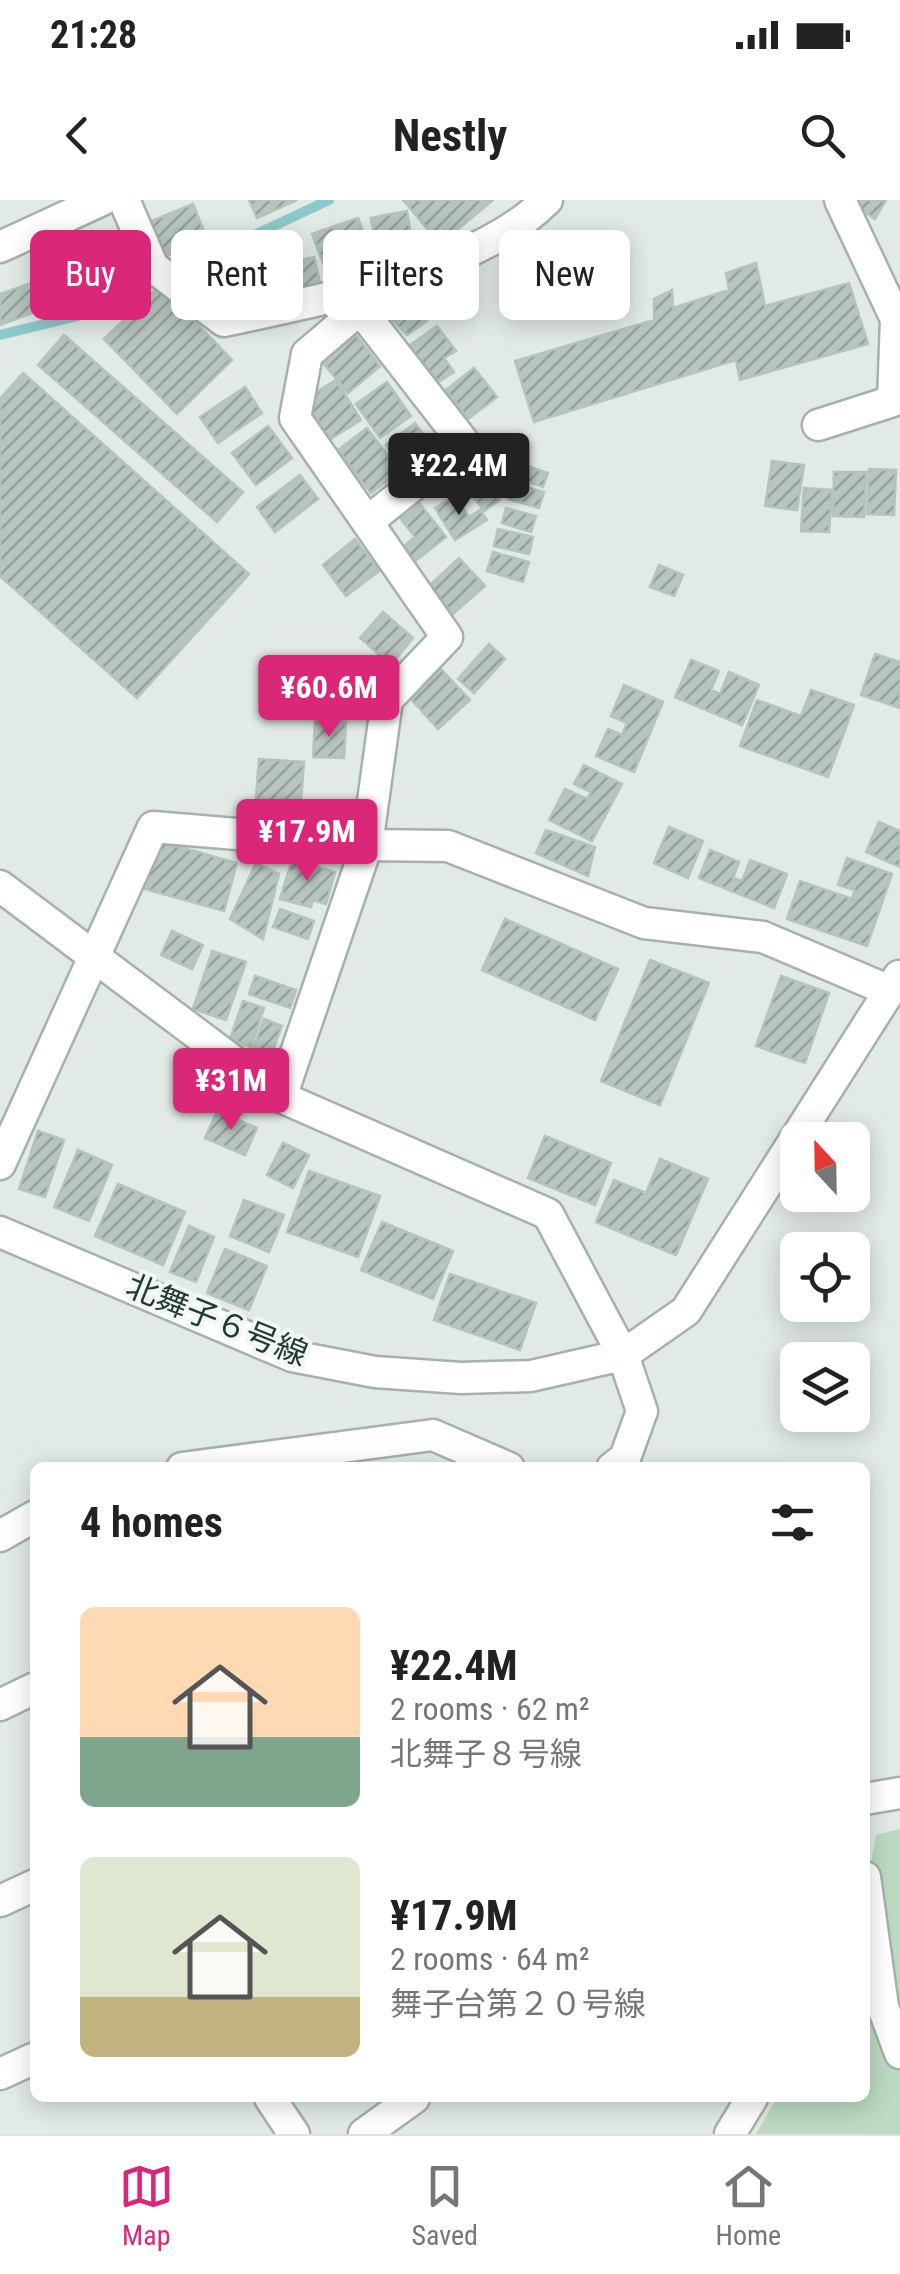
<!DOCTYPE html>
<meta charset="utf-8">
<style>
body{margin:0;font-family:"Roboto Condensed","Noto Sans JP",sans-serif;background:#f6f6f6;color:#222;height:100vh;display:flex;flex-direction:column;font-size:38px;white-space:nowrap}
*{box-sizing:border-box;margin:0}
p{font-size:32px;color:#767676}
.icon{flex:none;width:55px;height:55px;fill:none;stroke:currentColor;stroke-width:2;stroke-linecap:round;stroke-linejoin:round}
.map{position:relative;flex:1;overflow:hidden}
.sheet{position:absolute;left:30px;top:1262px;width:840px;height:640px;display:flex;flex-direction:column;background:#fff;border-radius:15px;box-shadow:0 5px 25px #0003}
.sheet>*{flex:none}
.top-card{position:absolute;left:30px;top:30px;width:840px;height:90px;display:flex;gap:20px}
.needle{width:65px;rotate:338deg}
.fabs{position:absolute;left:780px;top:922px;display:grid;gap:20px}
.fabs a{display:grid;place-items:center;width:90px;height:90px;border-radius:15px;background:#fff;box-shadow:0 5px 25px #0003;font-size:50px}
.price{position:absolute;translate:-50% -85px;padding:0 22px;border-radius:10px;background:#db2777;color:#fff;font-size:32px;line-height:65px;filter:drop-shadow(0 2px 5px #0008)}
.price::after{content:'';position:absolute;left:50%;top:60px;width:30px;height:22px;margin-left:-15px;background:inherit;clip-path:polygon(0 0,100% 0,50% 100%)}
.price.on{background:#222;color:#fff}
ul{padding:0;list-style:none}
li{display:flex;align-items:center;gap:30px;height:250px;padding:0 50px}
li span{display:grid;place-items:center;flex:none;width:280px;height:200px;border-radius:15px;color:#555}
li>.icon{margin-inline-start:auto}
span .icon{width:120px;height:120px;fill:#fffc;stroke-width:1}
li b{font-size:42px}
h2{display:flex;justify-content:space-between;align-items:center;height:120px;padding:0 50px;font-size:42px}
.chip{padding:0 35px;border-radius:15px;background:#fff;box-shadow:0 5px 25px #0003;font-size:35px;line-height:90px}
.chip.on{background:#db2777;color:#fff}
.status{display:flex;justify-content:space-between;align-items:center;height:70px;padding:0 50px;background:#fff;direction:ltr}
.status svg{height:28px;fill:currentColor}
header{display:flex;justify-content:space-between;align-items:center;height:130px;padding:0 50px;background:#fff;font-size:45px;font-weight:700}
.tab-bar{display:flex;justify-content:space-around;align-items:center;height:140px;border-top:2px solid #e0e0e0;background:#fff;font-size:28px;color:#767676}
.tab-bar a{display:grid;justify-items:center;gap:5px}
.tab-bar .on{color:#db2777}
.map>svg:first-child{display:block}
.green{fill:#bbdac0}
.lines{fill:none;stroke-linecap:round;stroke-linejoin:round}
.stream{stroke:#8dc9cc;stroke-width:10}
.building{fill:url(#building-hatch);stroke:#b4c3bb;stroke-width:2.5}
.minor-casing{stroke:#a4b2ab;stroke-width:35}
.minor{stroke:#fff;stroke-width:30}
.labels{text-anchor:middle;dominant-baseline:central;stroke-width:8;stroke-linejoin:round;paint-order:stroke}
.street-label{font-size:32px;fill:#233a31;stroke:#f1f7f3}
</style>
<div class="status"><b>21:28</b><svg viewBox="0 0 49 12"><path d="M0 12V9h3v3zM5 12V6h3v6zM10 12V3h3v9zM15 12V0h3v12zM26 1h20v11H26zM47 4h2v5h-2z"/></svg></div>
<header><svg class="icon" aria-label="back" viewBox="0 0 24 24"><path d="M15 5l-7 7 7 7"/></svg>Nestly<svg class="icon" aria-label="search" viewBox="0 0 24 24"><circle cx="10" cy="10" r="6"/><path d="M15 15l6 6"/></svg></header>
<div class="map">
<svg width="900" height="1934" viewBox="0 0 900 1934">
<defs>
<pattern id="building-hatch" width="6" height="6" patternUnits="userSpaceOnUse" patternTransform="scale(2.5)"><rect width="6" height="6" fill="#b7c5be"/><path d="M-1 1l2-2M0 6l6-6M5 7l2-2" fill="none" stroke="#94a19b"/></pattern>
</defs>
<rect width="100%" height="100%" fill="#e1eae5"/>
<path class="green" d="M900,1629V1934H756L777,1898H865V1696L876,1635Z"/>
<g class="lines">
<path class="stream" d="M0,135L86,114L329,0"/>
</g>
<path class="building" d="M249,0H297L257,18Z
M403,0H493L440,44Z
M859,0H886L875,19L855,6Z
M193,4L207,39L162,58L147,23Z
M407,11L414,53L379,60L371,18Z
M358,18L370,49L324,66L312,34Z
M124,42L137,70L94,91L81,63Z
M314,57L322,91L228,111L220,77Z
M756,63L765,106L849,83L868,144L740,180L736,160L534,222L515,161L654,120V99L672,90L673,108L729,90L726,73Z
M75,67L86,94L55,107L43,80Z
M34,82L44,109L0,125V94Z
M160,85L232,160L177,214L104,139Z
M409,94L427,121L407,135L384,111Z
M437,126L456,151L444,158L454,172L438,182L409,146Z
M351,129L380,166L348,193L318,157Z
M64,135L243,292L217,322L38,165Z
M474,168L497,197L468,219L446,190Z
M23,173L249,374L137,498L0,376V199Z
M336,180L361,220L329,240L305,199Z
M387,182L411,216L380,238L356,204Z
M245,187L262,213L218,243L200,217Z
M415,223L437,253L408,274L386,245Z
M268,226L292,258L256,285L232,253Z
M367,228L400,271L371,293L338,250Z
M491,254L505,273L489,286L500,300L484,311L459,278Z
M772,261L804,265L797,310L765,306Z
M519,263L548,273L543,287L514,277Z
M869,269L896,270L894,315L867,314Z
M834,272H866L864,317L833,316Z
M300,275L318,299L275,332L257,307Z
M513,283L544,292L539,308L508,299Z
M804,288L832,290L829,332L801,331Z
M455,296L469,317L480,310L487,320L455,340L435,308Z
M420,304L446,337L414,362L403,347L415,337L401,319Z
M506,308L536,316L531,332L502,323Z
M498,329L533,337L529,354L494,346Z
M355,339L379,371L346,396L323,365Z
M493,352L529,362L523,382L487,371Z
M459,358L485,386L453,414L428,387Z
M659,365L683,375L674,396L650,387Z
M383,412L413,438L391,465L360,438Z
M489,444L505,459L474,493L458,479Z
M875,454L900,462V508L861,495Z
M691,460L719,471L711,490L720,494L729,472L759,485L742,525L675,497Z
M440,468L470,500L438,529L409,497Z
M624,485L663,502L634,572L596,556L608,529L622,535L627,523L611,516Z
M811,490L854,505L828,577L740,546L757,500L801,516Z
M315,521L346,522L344,558L313,557Z
M259,559L304,562L300,613L255,610Z
M584,565L622,584L592,641L549,620L565,589L587,599L591,592L574,584Z
M879,622L900,631V667L866,652Z
M669,627L703,641L688,678L654,663Z
M546,630L595,647L588,676L536,653Z
M155,640L237,663L224,711L141,688Z
M710,650L739,662L733,678L742,681L750,660L787,674L774,708L699,678Z
M847,658L892,674L867,746L787,719L800,681L852,699L855,690L838,685Z
M292,660L335,672L326,704L313,700L311,707L280,699Z
M256,663L279,674L263,739L230,719Z
M280,709L314,721L308,739L273,727Z
M505,719L618,769L595,820L482,770Z
M172,731L203,745L192,769L161,755Z
M212,751L246,762L226,820L193,809Z
M650,760L709,783L660,905L601,881Z
M255,776L296,790L290,808L249,794Z
M781,776L829,793L805,863L756,846Z
M243,801L264,808L251,847L230,839Z
M264,819L282,826L268,863L250,857Z
M217,911L257,928L245,955L205,938Z
M38,931L64,940L45,997L19,989Z
M545,936L611,963L595,1005L528,978Z
M283,943L309,955L293,988L267,975Z
M78,950L112,965L89,1021L54,1007Z
M660,959L708,979L676,1055L596,1022L614,980L646,993Z
M309,971L380,996L358,1057L287,1032Z
M118,984L185,1012L163,1065L95,1036Z
M244,1000L284,1015L269,1052L230,1036Z
M382,1022L453,1051L433,1099L361,1070Z
M189,1026L214,1037L196,1082L170,1072Z
M225,1049L267,1066L249,1110L207,1093Z
M450,1074L536,1103L520,1150L434,1120Z"/>
<g class="lines">
<g class="minor-casing">
<path id="minor" d="M124,0L153,67L224,121C321,100 476,71 547,0
M0,47L102,0
M818,225L893,201L896,119L840,0
M367,322L465,244L360,109L307,154L295,218L447,437L387,500L367,645L448,646L644,723L763,737L890,791
M0,686L281,897L548,1014L623,1155L642,1211L625,1258L612,1268
M0,964L153,627L367,645L281,897
M0,1032L292,1156L375,1172L461,1178L531,1176L623,1155L686,1111L899,776
M182,1268L433,1235L509,1268
M0,1336L35,1316
M0,1505L35,1488
M865,1599L900,1593
M865,1677L883,1807L900,1853
M0,1701L35,1685
M0,1874L35,1858
M270,1898L294,1934
M364,1934L414,1898
M730,1934L752,1898"/>
</g>
<use href="#minor" class="minor"/>
</g>
<g class="labels">
<g class="street-label">
<text transform="translate(217 1120) rotate(22)">北舞子６号線</text>
</g>
</g>
</svg>
<div class="fabs">
<a><svg class="needle" viewBox="-14 -14 28 28"><path d="M0-13l5 13h-10z" fill="#e53935"/><path d="M0 13l5-13h-10z" fill="#767676"/></svg></a>
<a><svg class="icon" aria-label="locate" viewBox="0 0 24 24"><circle cx="12" cy="12" r="6"/><path d="M12 2v4M12 18v4M2 12h4M18 12h4"/></svg></a>
<a><svg class="icon" aria-label="layers" viewBox="0 0 24 24"><path d="M12 4l9 5-9 5-9-5zM3 14l9 5 9-5"/></svg></a>
</div>
<b class="price on" style="left:459px;top:318px">¥22.4M</b>
<b class="price" style="left:329px;top:540px">¥60.6M</b>
<b class="price" style="left:307px;top:684px">¥17.9M</b>
<b class="price" style="left:231px;top:933px">¥31M</b>
<div class="top-card">
<a class="chip on">Buy</a>
<a class="chip">Rent</a>
<a class="chip">Filters</a>
<a class="chip">New</a>
</div>
<section class="sheet">
<h2>4 homes<svg class="icon" aria-label="filters" viewBox="0 0 24 24"><path d="M4 7h16M4 17h16"/><circle cx="9" cy="7" r="2"/><circle cx="15" cy="17" r="2"/></svg></h2>
<ul>
<li><span style="background:linear-gradient(#ffd9b3 65%,#7fa58c 0)"><svg class="icon" aria-label="home" viewBox="0 0 24 24"><path d="M3 11l9-7 9 7M6 9v11h12V9"/></svg></span><div><b>¥22.4M</b><p>2 rooms · 62 m²</p><p>北舞子８号線</p></div></li>
<li><span style="background:linear-gradient(#dfe7d0 70%,#c2b280 0)"><svg class="icon" aria-label="home" viewBox="0 0 24 24"><path d="M3 11l9-7 9 7M6 9v11h12V9"/></svg></span><div><b>¥17.9M</b><p>2 rooms · 64 m²</p><p>舞子台第２０号線</p></div></li>
</ul>
</section>
</div>
<nav class="tab-bar">
<a class="on"><svg class="icon" aria-label="map" viewBox="0 0 24 24"><path d="M3 6l6-2 6 2 6-2v14l-6 2-6-2-6 2zM9 4v14M15 6v14"/></svg>Map</a>
<a><svg class="icon" aria-label="saved" viewBox="0 0 24 24"><path d="M7 4h10v16l-5-4-5 4z"/></svg>Saved</a>
<a><svg class="icon" aria-label="home" viewBox="0 0 24 24"><path d="M3 11l9-7 9 7M6 9v11h12V9"/></svg>Home</a>
</nav>
